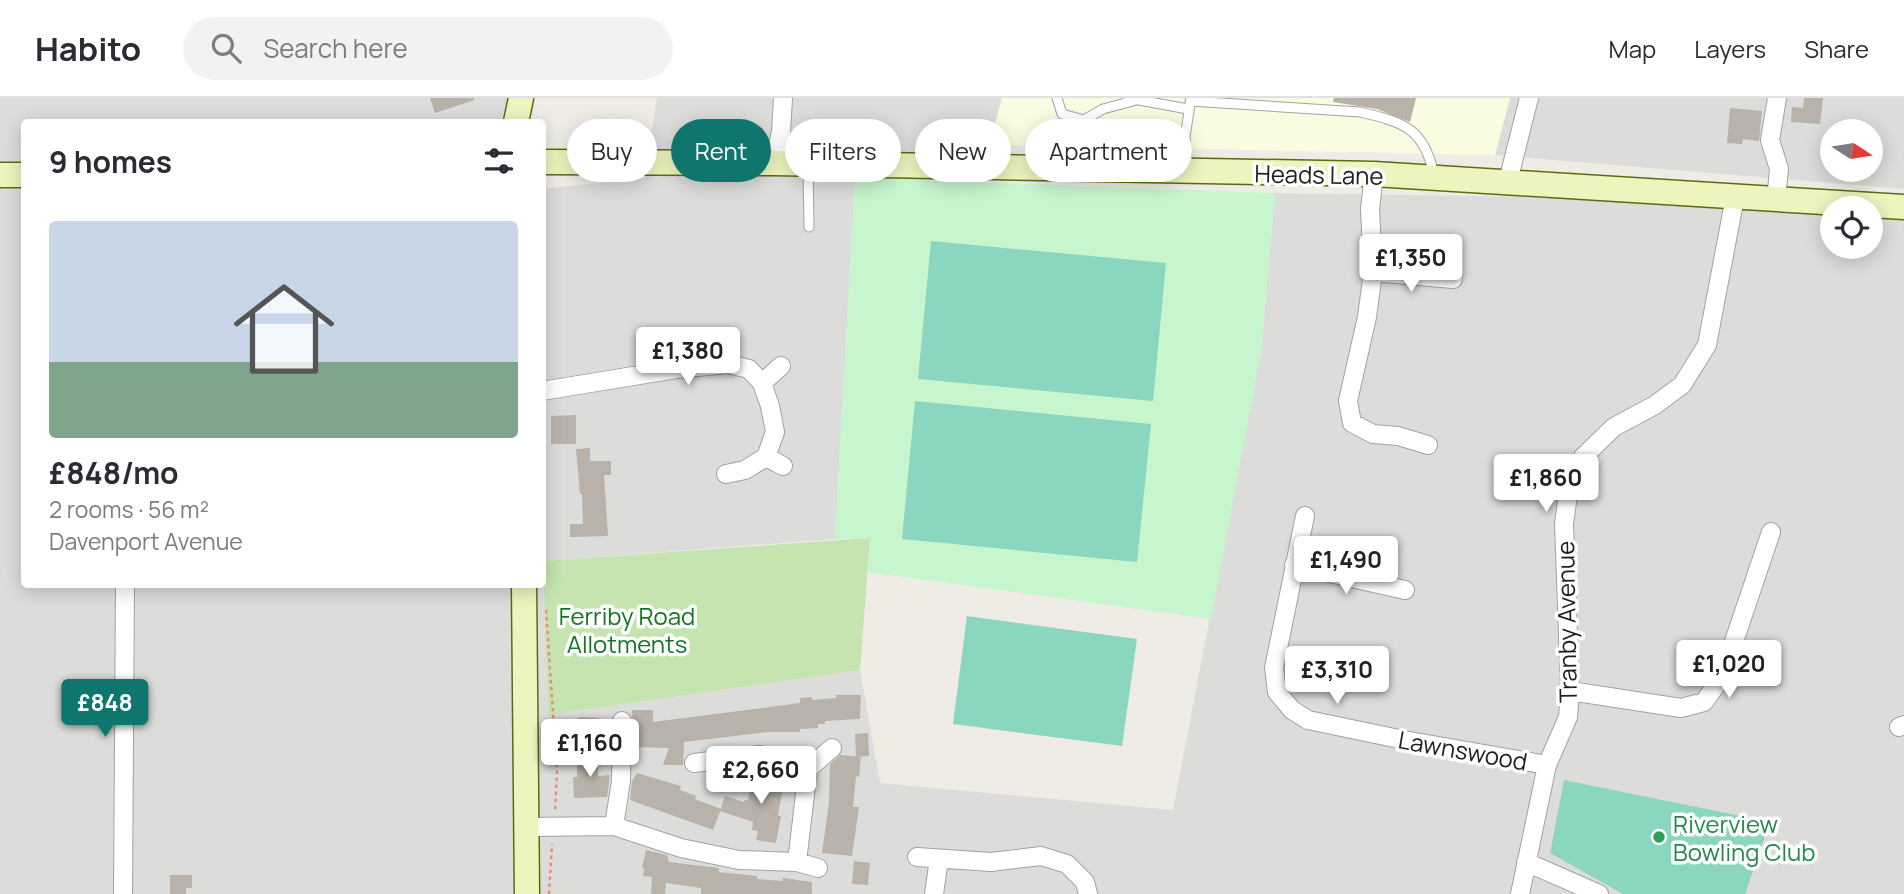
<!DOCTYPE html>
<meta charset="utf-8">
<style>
body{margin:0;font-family:Manrope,sans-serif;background:#f2f2f3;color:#2b2b33;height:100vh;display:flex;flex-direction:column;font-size:26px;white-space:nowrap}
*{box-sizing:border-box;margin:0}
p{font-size:23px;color:#7c7c81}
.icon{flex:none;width:38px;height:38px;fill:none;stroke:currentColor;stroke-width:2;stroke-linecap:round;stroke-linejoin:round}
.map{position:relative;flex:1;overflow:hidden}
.details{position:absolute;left:21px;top:21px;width:525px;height:469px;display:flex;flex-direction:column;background:#fff;border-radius:7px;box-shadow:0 4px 18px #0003}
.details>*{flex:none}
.hud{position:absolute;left:567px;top:21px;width:665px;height:63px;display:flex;gap:14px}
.needle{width:46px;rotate:102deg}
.fabs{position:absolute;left:1820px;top:21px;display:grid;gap:14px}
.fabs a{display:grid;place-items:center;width:63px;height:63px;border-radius:50%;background:#fff;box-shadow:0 4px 18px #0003;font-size:35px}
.price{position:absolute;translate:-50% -60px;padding:0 16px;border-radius:7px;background:#fff;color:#222;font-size:23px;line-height:46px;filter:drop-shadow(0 2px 4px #0008)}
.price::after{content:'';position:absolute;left:50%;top:42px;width:21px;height:16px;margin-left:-10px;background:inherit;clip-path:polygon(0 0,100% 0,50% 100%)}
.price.active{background:#0f766e;color:#fff}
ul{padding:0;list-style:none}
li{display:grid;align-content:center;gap:14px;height:371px;padding:0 28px}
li+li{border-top:2px solid #e1e1e2}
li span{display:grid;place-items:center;height:217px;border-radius:7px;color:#555}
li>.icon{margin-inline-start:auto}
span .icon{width:126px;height:126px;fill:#fffc;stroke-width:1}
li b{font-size:30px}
h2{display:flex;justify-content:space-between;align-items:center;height:84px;padding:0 28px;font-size:30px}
.pill{padding:0 24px;border-radius:32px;background:#fff;box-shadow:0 4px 18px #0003;font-size:24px;line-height:63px}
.pill.active{background:#0f766e;color:#fff}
header{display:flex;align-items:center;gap:42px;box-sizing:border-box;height:98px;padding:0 35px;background:#fff;border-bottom:2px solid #e1e1e2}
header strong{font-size:33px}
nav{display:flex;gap:38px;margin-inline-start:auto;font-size:24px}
.search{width:490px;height:63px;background:#f2f2f3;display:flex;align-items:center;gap:18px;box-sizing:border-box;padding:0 24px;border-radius:38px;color:#7c7c81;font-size:26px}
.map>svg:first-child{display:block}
.residential{fill:#dcdcdb;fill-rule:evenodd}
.education{fill:#fafce1}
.grass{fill:#c5e4b0}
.park{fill:#c6f5ce}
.pitch{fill:#8ad6bf}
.building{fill:#b8b2ab}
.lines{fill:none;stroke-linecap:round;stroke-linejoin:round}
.lane-casing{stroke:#a2a2a2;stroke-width:11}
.street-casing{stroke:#a2a2a2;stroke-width:20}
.secondary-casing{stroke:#5b6c0f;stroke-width:27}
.path{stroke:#ed8d78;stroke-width:2.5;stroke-dasharray:3.5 3.5;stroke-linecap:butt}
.lane{stroke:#fff;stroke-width:9}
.street{stroke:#fff;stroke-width:18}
.secondary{stroke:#edf4be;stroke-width:24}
.leisure-dot{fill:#2e9e5b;stroke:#fff;stroke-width:2.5}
.labels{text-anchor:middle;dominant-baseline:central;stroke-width:7;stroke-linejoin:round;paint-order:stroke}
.street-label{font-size:24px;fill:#1e1e1e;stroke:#fff}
.park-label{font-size:24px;fill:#157425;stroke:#fff}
.leisure-label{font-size:24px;fill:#27864d;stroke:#fff;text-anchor:start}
</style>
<header>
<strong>Habito</strong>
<div class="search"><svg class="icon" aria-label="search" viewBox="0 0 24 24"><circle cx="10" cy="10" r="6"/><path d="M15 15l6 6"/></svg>Search here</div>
<nav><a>Map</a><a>Layers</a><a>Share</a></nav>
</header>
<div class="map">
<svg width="1904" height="796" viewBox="0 0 1904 796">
<rect width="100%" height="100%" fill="#eeece5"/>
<path class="residential" d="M0,0H511L507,24H24V486H542L543,91L644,80L657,0H1002L989,47L972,83L855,80L835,441L543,463L548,617L860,572L880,685L1173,712L1261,253L1275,95L1730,102L1832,111V149H1871V115L1904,118V796H0Z
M1510,0H1904V91L1495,57ZM1832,33H1871V72H1832Z"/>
<path class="education" d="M1002,0H1510L1495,57L989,47Z"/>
<path class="grass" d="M870,440L860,572L548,617L543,463Z"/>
<path class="park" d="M855,80L1275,95L1261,253L1211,521L868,474L870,440L835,441Z"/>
<path class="pitch" d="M931,143L1166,165L1153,303L918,281Z
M915,303L1151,326L1137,464L902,441Z
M967,518L1137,541L1122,648L953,626Z
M1564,682L1770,724L1745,796H1623L1550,755Z"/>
<path class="building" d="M430,0H474V2L435,15Z
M1334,0H1416L1410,24L1377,11L1333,4Z
M1804,0H1823L1820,26L1791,24L1792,9L1803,10Z
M1730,10L1762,13L1759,43L1743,41L1742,46L1727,45Z
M576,317V346H551V318Z
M590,350V363H611V377H604L608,438L570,439V426H583L582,396H580L576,351Z
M836,597H861L860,621L825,623V626H818V630L800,631V634H769L684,644L683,667H663L669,650L633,649L632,612H653V624L800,605V600L812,599V602L836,600Z
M578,619L599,620V648H577Z
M868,635L869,658L856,659L855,636Z
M577,654L598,661V678L610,677L607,699L574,700L573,679H577Z
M840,657L861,659L859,679L856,678L853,709H859L852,758L822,755L829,705L830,666Z
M760,670L782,675L783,690L778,718H781L776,745L756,742L758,733L752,732L753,724L720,713L725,698L744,704L745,702H748L750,689L757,690Z
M637,675L681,688L680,692L696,698L695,701L721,711L713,732L630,702L632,683Z
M646,752L667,757L669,764L719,770V774L757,778V781L782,783L783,780L812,784V796H701V790L666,785L665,796H651L652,779L643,778L644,770H642Z
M854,763L870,765L868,787L852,786Z
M170,777H192V790H186V796H170Z"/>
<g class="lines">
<g class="lane-casing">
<path id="lane" d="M1057,0L1062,16L1084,22L1103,11L1133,3
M1128,0L1188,11
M1190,3L1360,14C1403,24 1425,30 1434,78
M808,67L809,129
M1188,72L1185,39L1191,0"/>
</g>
<g class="street-casing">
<path id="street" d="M774,65L781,34L783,0
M1374,76L1370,111L1373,174L1367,219L1348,303L1352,325L1373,336L1398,338L1428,347
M1508,83L1529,0
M1776,102L1779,71L1770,42L1777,0
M1373,174L1453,181
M762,285L781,268
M542,293L676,271L728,266L749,271L762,285L770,308L775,334L766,359L745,372L726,376
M766,359L783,368
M1305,418L1274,570L1277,594L1292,612L1308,622L1404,642L1547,667
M1294,467L1405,492
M1570,593L1681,610L1704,604L1722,579L1771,434
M1899,629L1904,627
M808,671L832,650
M614,728L621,683L622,623
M528,729L614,728L681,750L739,762L797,764L808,671L760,657L694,665
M917,759L991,764L1041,758L1067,766L1085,784L1088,796
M797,764L818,770
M1526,764L1599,796
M123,796L125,486
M934,796L939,761
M1520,796L1547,667L1568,619L1570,593L1564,426L1569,389L1583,359L1614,329L1655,307L1682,287L1707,247L1735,99"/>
</g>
<g class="secondary-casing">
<path id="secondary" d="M516,24L521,0
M542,64L774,65L1374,76L1904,109
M0,77H24
M524,486L527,796"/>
</g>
<path class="path" d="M542,467L543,478
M546,512L557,675L555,712
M549,796L552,746"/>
<use href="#lane" class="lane"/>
<use href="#street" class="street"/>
<use href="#secondary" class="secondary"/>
</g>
<circle class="leisure-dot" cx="1659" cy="739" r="7"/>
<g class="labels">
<g class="street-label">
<text transform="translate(1319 76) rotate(1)">Heads Lane</text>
<text transform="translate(1566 524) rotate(-91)">Tranby Avenue</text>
<text transform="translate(1463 652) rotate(10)">Lawnswood</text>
</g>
<g class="park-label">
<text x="627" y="517">Ferriby Road<tspan x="627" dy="28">Allotments</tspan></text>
</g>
<g class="leisure-label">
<text x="1673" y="725">Riverview<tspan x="1673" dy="28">Bowling Club</tspan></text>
</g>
</g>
</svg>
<div class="fabs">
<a><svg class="needle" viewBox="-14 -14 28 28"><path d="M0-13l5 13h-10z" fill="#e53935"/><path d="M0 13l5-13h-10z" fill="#7c7c81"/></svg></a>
<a><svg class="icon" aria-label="locate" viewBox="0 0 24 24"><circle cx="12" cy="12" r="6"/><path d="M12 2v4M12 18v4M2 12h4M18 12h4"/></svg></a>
</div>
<b class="price" style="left:1411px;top:196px">£1,350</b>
<b class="price" style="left:688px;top:289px">£1,380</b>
<b class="price" style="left:1546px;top:416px">£1,860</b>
<b class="price" style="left:1346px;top:498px">£1,490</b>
<b class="price" style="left:1729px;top:602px">£1,020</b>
<b class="price" style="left:1337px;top:608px">£3,310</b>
<b class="price active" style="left:105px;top:641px">£848</b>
<b class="price" style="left:590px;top:681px">£1,160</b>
<b class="price" style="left:761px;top:708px">£2,660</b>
<div class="hud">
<a class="pill">Buy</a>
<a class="pill active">Rent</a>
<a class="pill">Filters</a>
<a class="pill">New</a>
<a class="pill">Apartment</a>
</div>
<section class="details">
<h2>9 homes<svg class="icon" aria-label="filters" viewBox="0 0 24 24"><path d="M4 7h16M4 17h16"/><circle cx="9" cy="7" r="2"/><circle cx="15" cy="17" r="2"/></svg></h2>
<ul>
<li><span style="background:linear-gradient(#c9d6e8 65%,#7fa58c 0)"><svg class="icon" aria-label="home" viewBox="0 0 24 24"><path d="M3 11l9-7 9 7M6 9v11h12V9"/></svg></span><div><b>£848/mo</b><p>2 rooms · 56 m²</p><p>Davenport Avenue</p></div></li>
</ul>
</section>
</div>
